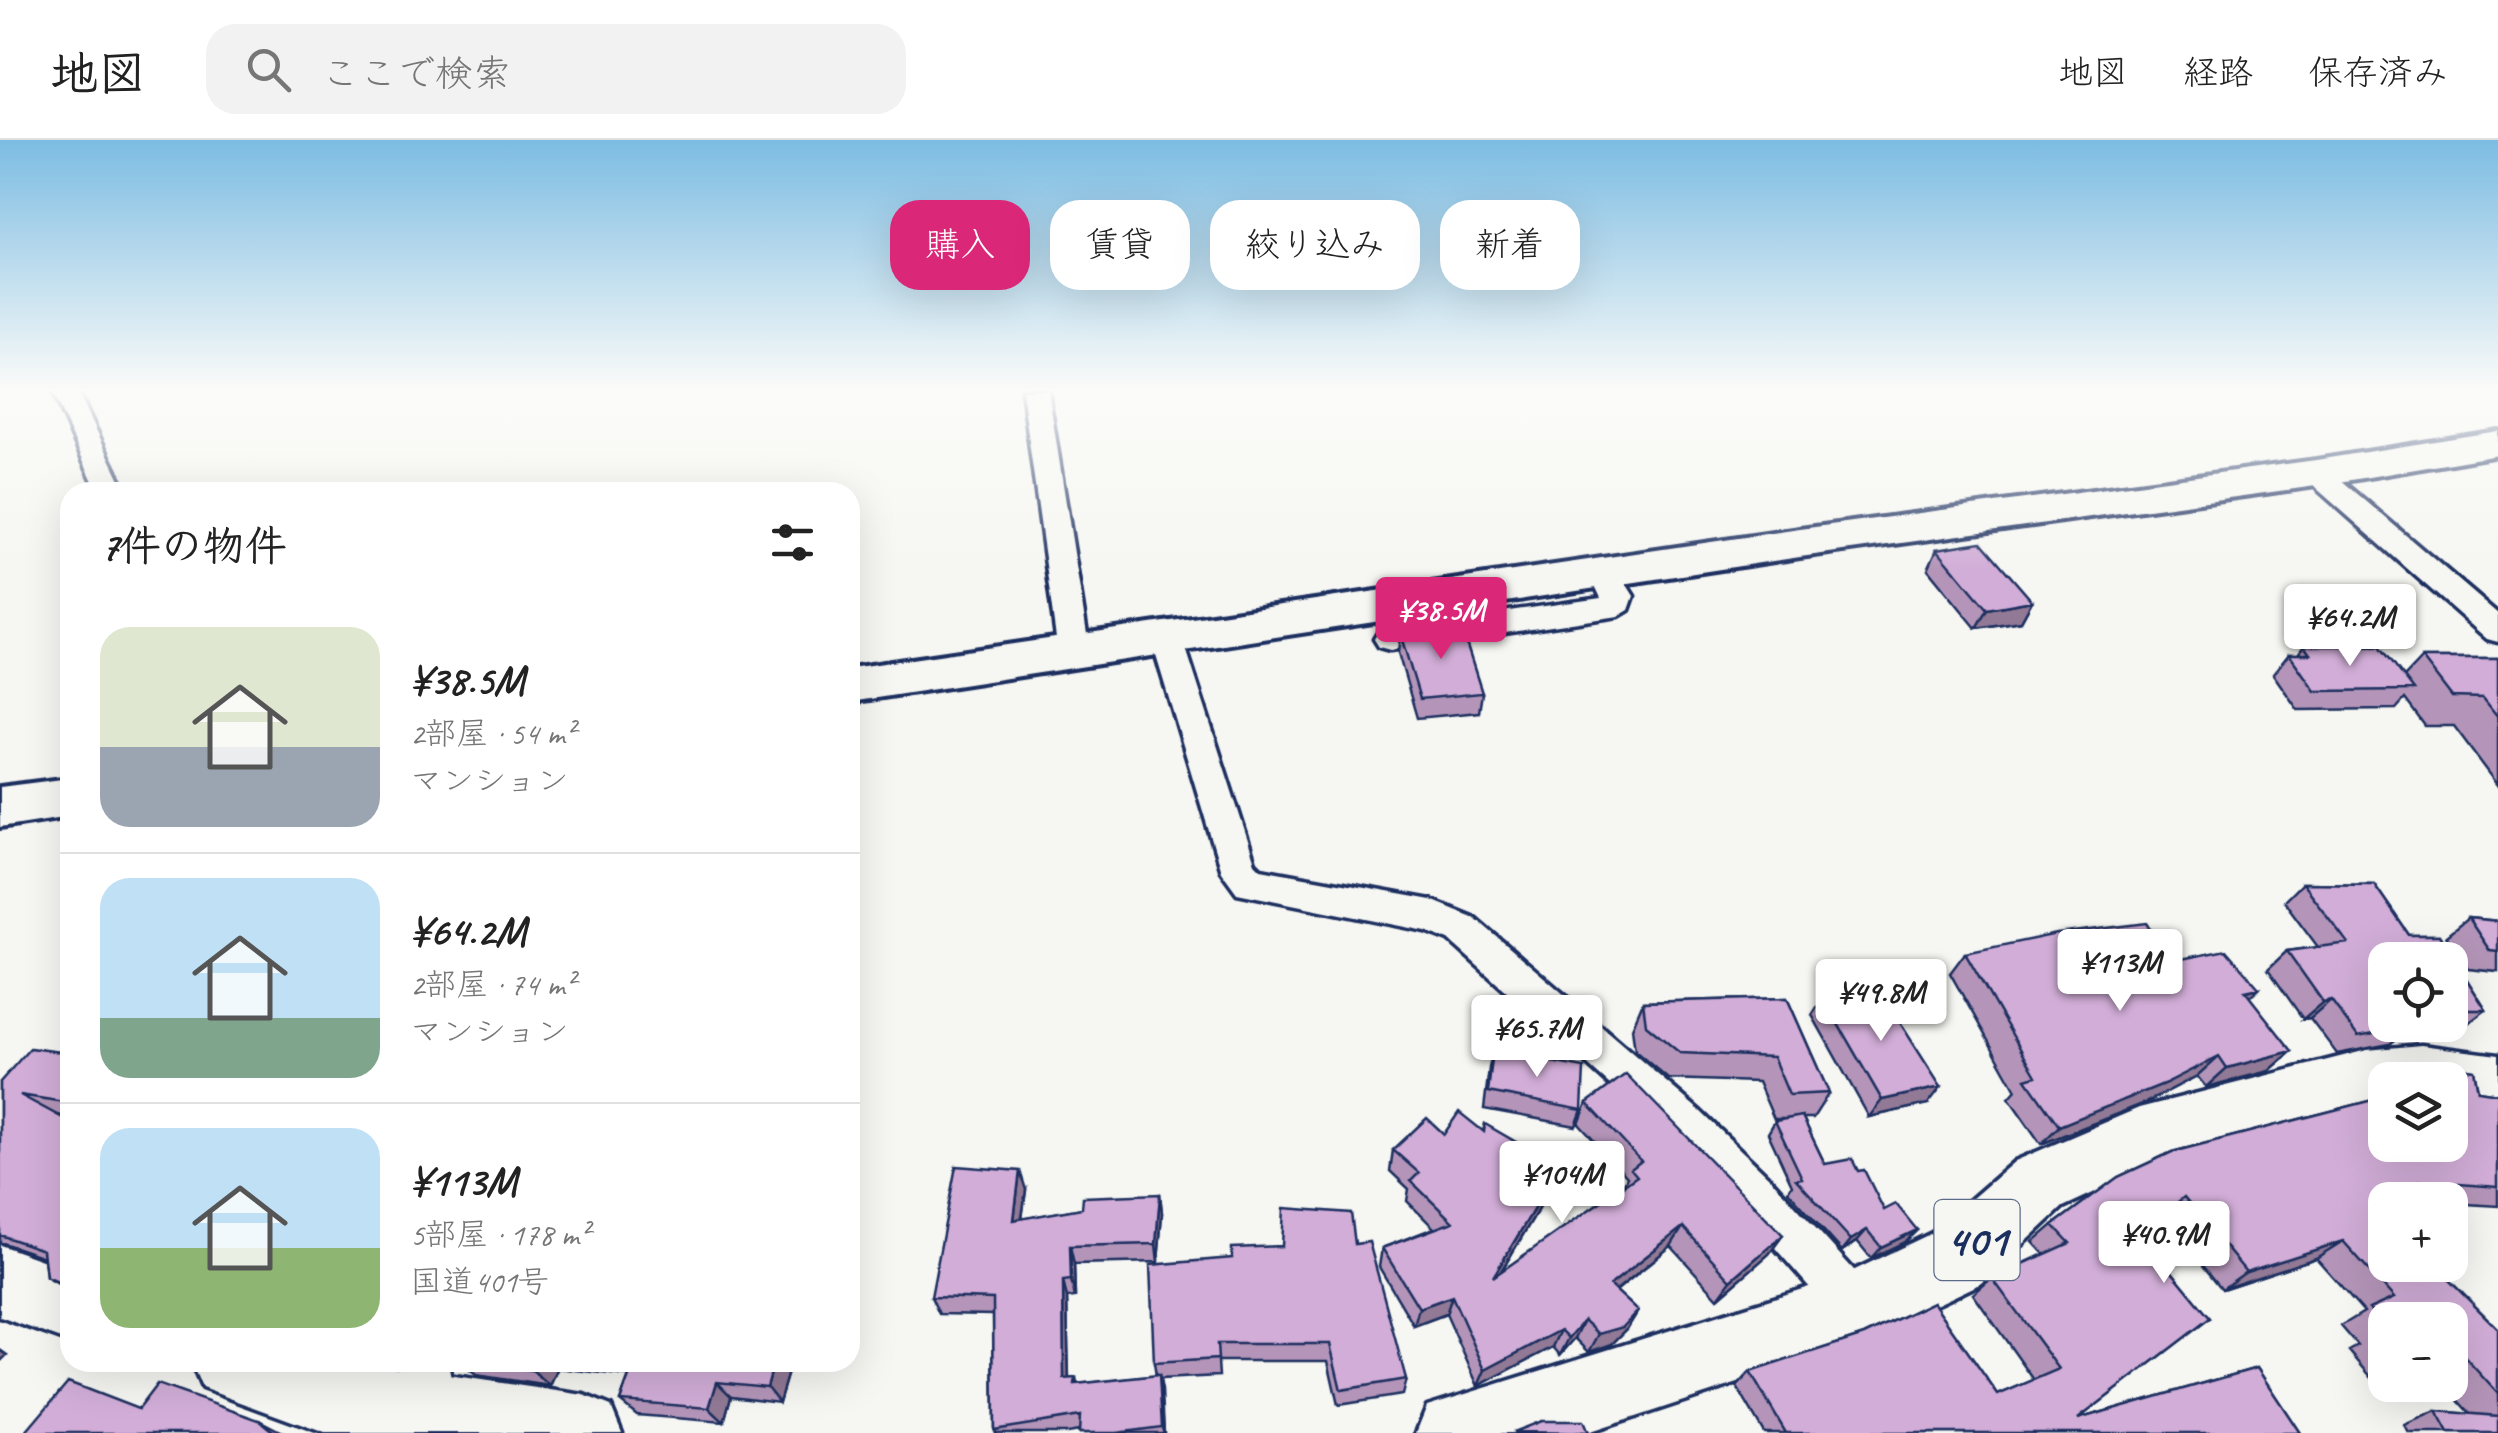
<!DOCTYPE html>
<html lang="ja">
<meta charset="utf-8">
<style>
body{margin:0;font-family:Caveat,"Klee One",sans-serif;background:#f2f2f2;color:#222;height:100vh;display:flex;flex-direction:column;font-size:38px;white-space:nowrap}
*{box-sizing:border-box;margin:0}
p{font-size:32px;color:#767676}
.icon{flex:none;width:55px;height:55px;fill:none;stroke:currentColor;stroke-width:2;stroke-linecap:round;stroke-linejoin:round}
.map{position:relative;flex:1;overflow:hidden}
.panel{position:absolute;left:60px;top:342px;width:800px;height:890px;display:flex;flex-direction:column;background:#fff;border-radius:30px;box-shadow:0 10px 40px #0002}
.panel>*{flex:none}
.top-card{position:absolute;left:890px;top:60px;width:950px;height:90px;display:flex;gap:20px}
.buttons{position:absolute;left:2368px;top:802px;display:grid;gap:20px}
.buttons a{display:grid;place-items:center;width:100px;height:100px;border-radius:20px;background:#fff;box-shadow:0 10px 40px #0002;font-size:50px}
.price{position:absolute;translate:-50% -85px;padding:0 22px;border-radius:10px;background:#fff;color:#222;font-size:32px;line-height:65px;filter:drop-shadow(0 2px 5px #0008)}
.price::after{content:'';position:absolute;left:50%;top:60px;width:30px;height:22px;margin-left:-15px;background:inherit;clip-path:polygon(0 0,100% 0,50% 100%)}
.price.active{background:#db2777;color:#fff}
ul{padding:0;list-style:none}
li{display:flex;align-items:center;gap:30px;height:250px;padding:0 40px}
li+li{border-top:2px solid #e0e0e0}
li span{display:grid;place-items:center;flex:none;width:280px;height:200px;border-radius:30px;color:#555}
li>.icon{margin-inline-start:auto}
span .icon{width:120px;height:120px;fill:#fffc;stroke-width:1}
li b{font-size:42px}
h2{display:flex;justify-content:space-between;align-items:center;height:120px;padding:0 40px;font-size:42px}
.chip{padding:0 35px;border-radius:30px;background:#fff;box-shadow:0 10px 40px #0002;font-size:35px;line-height:90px}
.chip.active{background:#db2777;color:#fff}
header{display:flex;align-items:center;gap:60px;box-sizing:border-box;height:140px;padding:0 50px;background:#fff;border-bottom:2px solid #e0e0e0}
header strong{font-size:48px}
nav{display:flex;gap:55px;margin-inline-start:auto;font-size:35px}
.search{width:700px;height:90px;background:#f2f2f2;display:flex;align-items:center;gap:25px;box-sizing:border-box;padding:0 35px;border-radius:30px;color:#767676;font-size:38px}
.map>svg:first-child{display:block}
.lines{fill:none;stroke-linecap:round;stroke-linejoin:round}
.street-casing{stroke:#1b2f5e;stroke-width:7}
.secondary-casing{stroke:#1b2f5e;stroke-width:8}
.highway-casing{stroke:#1b2f5e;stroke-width:7}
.street{fill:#f6f6f2;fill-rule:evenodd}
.secondary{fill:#f6f6f2;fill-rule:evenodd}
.highway{fill:#f6f6f2;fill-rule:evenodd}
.wall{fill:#b495b9;stroke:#1b2f5e;stroke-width:2.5;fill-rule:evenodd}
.shaded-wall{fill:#927996;stroke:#1b2f5e;stroke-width:2.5}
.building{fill:#d1add7;stroke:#1b2f5e;stroke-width:2.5}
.labels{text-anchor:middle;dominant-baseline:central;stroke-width:8;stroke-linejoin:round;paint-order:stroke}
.shield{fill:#f6f6f2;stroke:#5d6b8a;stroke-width:2.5}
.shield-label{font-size:45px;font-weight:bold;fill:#1b2f5e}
</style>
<header>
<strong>地図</strong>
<div class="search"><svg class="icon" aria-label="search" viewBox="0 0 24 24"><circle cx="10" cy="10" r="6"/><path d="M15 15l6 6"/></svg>ここで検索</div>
<nav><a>地図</a><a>経路</a><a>保存済み</a></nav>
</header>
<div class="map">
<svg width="2498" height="1293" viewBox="0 0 2498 1293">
<rect width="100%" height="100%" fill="#f6f6f2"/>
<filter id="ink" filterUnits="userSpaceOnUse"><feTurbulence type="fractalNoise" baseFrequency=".01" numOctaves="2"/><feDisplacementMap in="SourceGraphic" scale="20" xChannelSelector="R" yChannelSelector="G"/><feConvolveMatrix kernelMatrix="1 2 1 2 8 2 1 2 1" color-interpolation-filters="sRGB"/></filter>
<g filter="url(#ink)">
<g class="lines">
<g class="street-casing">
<path id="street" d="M51,250H77L126,352H98Z
M1022,250H1048L1090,513L1085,521L1074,524L1063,521L1058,513Z
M2316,324L2326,327L2498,474V502L2487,499L2306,339L2302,333L2306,327Z
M1604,423L1615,426L1634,456L1629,470L1619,476L1390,510L1379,507L1374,499L1379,491L1390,488L1601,458L1589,433L1593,426Z
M1167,488L1178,491L1183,499L1255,723L1261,729L1431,760L1475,778L1700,971L1770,1038L1873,1151L1880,1167L1873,1183L1857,1190L1841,1183L1740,1068L1670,999L1449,800L1426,791L1237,753L1221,731L1151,499L1156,491Z
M400,1222H448L457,1274L450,1291H416L409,1274Z"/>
</g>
<g class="secondary-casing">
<path id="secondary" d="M2498,291V315L2316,346L1800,417L850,562V528L1800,389L2316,320Z
M70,638V676L0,687V647Z"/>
</g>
<g class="highway-casing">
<path id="highway" d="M2421,905L2498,915V973L2450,967V940H2385V966L2149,1027L2063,1067L1982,1143L1847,1207L1587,1293H1416L1427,1266L1838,1138L1932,1093L2015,1021L2139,968L2367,910Z
M0,1105L70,1130V1202L0,1177Z
M191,1222H359L584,1255L611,1266L622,1293H325L202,1248Z"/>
</g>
<use href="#street" class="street"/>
<use href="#secondary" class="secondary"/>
<use href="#highway" class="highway"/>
</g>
<path class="wall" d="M1937,409L2032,461L2021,481L1976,488L1928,429Z
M1400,493L1482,553L1479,572L1417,578L1398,513Z
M2304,506L2404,537L2422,518H2498V645L2454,586H2425L2405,559L2396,569L2298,570L2273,534L2289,514H2298Z
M2302,743L2374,744L2409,795H2439L2486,870L2463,887H2411L2390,904L2337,914L2310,878L2303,879L2268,829L2287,811L2318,807L2284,761ZM2385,820H2450V885H2385Z
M2468,778L2498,781V832L2468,829L2446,796Z
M1965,813L2171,821L2249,857L2292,911L2269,931L2206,947L2197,936L2145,963L2041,1004L2009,958L2016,950L1950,833Z
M1787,858L1829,953L1813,978H1803L1825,1024L1858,1031L1884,1070L1917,1090L1906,1101L1871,1118L1857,1101L1842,1111L1788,1051L1792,1045L1768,993L1775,981L1789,979H1774L1758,942L1668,939L1635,911L1632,888L1643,862Z
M1823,858L1928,964L1869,977L1812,875Z
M1493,911L1582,970L1576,986L1484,969L1489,928Z
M70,913V977L57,975L70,982V1151L46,1137L44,1117L0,1102V942Z
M2451,926L2474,930L2478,951L2498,954V1066L2450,1063V1060H2385V1125H2434L2498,1189V1293H2409L2404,1285L2436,1271L2470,1274L2444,1245H2450V1180H2385V1234L2373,1239L2349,1211L2358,1206L2341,1186L2364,1172L2316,1118L2222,1149L2162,1075L2140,1093L2210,1178L2078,1279L2257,1228L2300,1293H1764L1737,1247L1750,1232L1864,1195L1933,1162L1998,1255L2034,1240L1973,1154L1992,1138L2044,1114L2033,1102L2053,1085L2118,1037L2172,1012L2385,957V1005H2450V940H2410L2415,936Z
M1587,963L1783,1095L1769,1114L1718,1158L1671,1106L1616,1151L1638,1171L1627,1189L1612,1204L1589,1212L1575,1198L1560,1215L1553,1207L1478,1246L1446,1174L1414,1186L1379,1127L1382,1108L1434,1088L1407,1061L1409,1049L1390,1031L1393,1010L1444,994L1483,991L1485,984L1551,1048L1501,1132L1622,1047L1627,1037L1579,984Z
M1026,1050L1022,1079L1160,1054L1162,1073L1158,1122L1074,1124L1075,1157L1067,1158L1069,1239L1076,1238L1077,1244L1156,1236L1154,1223L1232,1118L1355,1104L1406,1239L1402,1255L1338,1265L1328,1221H1218L1219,1236L1160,1239L1164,1293H1079V1291L1067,1293H995L994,1290L993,1175L939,1174L931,1157Z
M459,1222H791L779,1262L731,1256L724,1282L637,1275L620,1261L629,1236L558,1228L550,1246L476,1235Z"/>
<path class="shaded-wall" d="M2032,461L2021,481L1976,488L1987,469Z
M2259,848L2237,868L2245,851Z
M2331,860L2310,878L2303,879L2323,862Z
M2292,911L2269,931L2206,947L2227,928Z
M2219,916L2197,936L2145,963L2041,1004L2059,986Z
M1941,947L1928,964L1869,977L1882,960Z
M1559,1027L1551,1048L1486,1156L1493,1137Z
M1020,1031L1026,1050L1019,1098L1014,1080Z
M1160,1054L1162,1073L1158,1122L1156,1104Z
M1683,1087L1671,1106L1600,1163L1610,1145Z
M1867,1090L1857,1101L1842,1111L1851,1100Z
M1917,1090L1906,1101L1871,1118L1881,1107Z
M1783,1095L1769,1114L1718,1158L1731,1140Z
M2343,1101L2316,1118L2222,1149L2246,1132Z
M1070,1106L1074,1124L1075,1157L1071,1140Z
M1063,1141L1067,1158L1069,1254L1064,1239Z
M1452,1156L1446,1174L1414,1186L1419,1168Z
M1638,1171L1627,1189L1612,1204L1589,1212L1599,1194Z
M1584,1180L1575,1198L1560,1215L1569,1198Z
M1561,1190L1553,1207L1478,1246L1485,1230Z
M0,1210L7,1215L0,1222Z
M536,1222H552L558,1228L550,1246L532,1231Z
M774,1222H791L779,1262L767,1247Z
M1159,1235L1162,1250L1164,1293L1162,1287Z
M717,1242L731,1256L724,1282L709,1268Z
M259,1280L284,1293H275Z"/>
<path class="building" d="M1981,402L2032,461L1987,469L1937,409Z
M1460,484L1482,553L1420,559L1400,493Z
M2304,506H2380L2414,550L2315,551L2289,514H2310Z
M2422,518H2498V577L2483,558L2452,557Z
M2302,743L2374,744L2409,795H2439L2486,870H2450V820H2385V885H2410L2412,887L2358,897L2331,860L2323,862L2287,811L2348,803Z
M2468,778L2498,781V812L2490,811Z
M2147,783L2171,821L2226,810L2259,848L2245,851L2292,911L2227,928L2219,916L2166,943L2059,986L2026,939L2036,936L1965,813L2057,794Z
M1878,848L1941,947L1882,960L1823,858Z
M1787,858L1829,953L1789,955L1773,917L1680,913L1646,885L1643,862Z
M30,908L70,913V963L20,955L70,982V1147L46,1137L43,1110L0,1095V942Z
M1493,911L1584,928L1582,970L1488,952Z
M2451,926L2474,930L2478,951L2498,954V1047L2420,1041L2437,1060H2385V1125H2434L2498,1189V1254L2452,1203L2450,1204V1180H2385V1188L2369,1169L2394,1158L2343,1101L2246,1132L2184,1057L2140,1093L2210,1178L2078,1279L2257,1228L2300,1293H1786L1750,1232L1864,1195L1933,1162L1998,1255L2059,1229L1992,1138L2070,1103L2053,1085L2118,1037L2172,1012L2385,957V1005H2450V940H2414L2415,936Z
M1626,934L1783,1095L1731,1140L1683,1087L1610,1145L1638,1171L1623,1187L1599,1194L1584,1180L1569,1198L1561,1190L1485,1230L1452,1156L1419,1168L1382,1108L1453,1082L1411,1041L1419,1033L1393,1010L1427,978L1444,994L1459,972L1484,992L1485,984L1559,1027L1493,1137L1637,1036L1631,1029L1641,1021L1587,963Z
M1802,976L1825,1024L1852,1019L1858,1031L1864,1030L1884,1070L1896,1064L1917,1090L1881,1107L1867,1090L1851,1100L1796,1039L1802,1038L1775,981Z
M956,1026L1020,1031L1014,1080L1082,1068L1083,1057L1160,1054L1156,1104L1070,1106L1071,1140L1063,1141L1064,1239L1076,1238L1075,1244L1159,1235L1162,1287L1116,1293H1079L1080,1276L994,1290L993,1159L931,1157Z
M1284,1068L1351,1073L1355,1104L1369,1102L1406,1239L1341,1250L1330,1204H1217L1218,1219L1154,1223L1150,1125L1232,1118V1108L1282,1106Z
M2450,1074L2462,1087L2450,1092Z
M2385,1192V1204L2377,1195Z
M472,1222H536L532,1231Z
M627,1222H774L767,1247L717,1242L709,1268L620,1261L634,1223Z
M68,1242L138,1269L157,1244L259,1280L275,1293H25Z
M2436,1271L2498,1276V1293H2448Z
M1541,1281H1583L1588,1293L1513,1292Z"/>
</g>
<linearGradient id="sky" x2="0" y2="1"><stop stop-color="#7cbce2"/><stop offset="0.58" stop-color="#fbfbf9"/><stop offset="1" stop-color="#fbfbf9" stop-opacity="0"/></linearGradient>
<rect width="2498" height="431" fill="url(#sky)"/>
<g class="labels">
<rect class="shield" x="1934.5" y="1060" width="85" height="80" rx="8"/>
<g class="shield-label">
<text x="1977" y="1100">401</text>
</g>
</g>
</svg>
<div class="buttons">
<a><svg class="icon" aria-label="locate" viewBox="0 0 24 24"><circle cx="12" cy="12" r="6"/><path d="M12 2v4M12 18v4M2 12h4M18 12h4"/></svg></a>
<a><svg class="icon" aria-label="layers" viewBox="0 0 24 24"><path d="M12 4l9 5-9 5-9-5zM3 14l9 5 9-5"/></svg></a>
<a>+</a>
<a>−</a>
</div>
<b class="price active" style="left:1441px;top:522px">¥38.5M</b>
<b class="price" style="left:2350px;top:529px">¥64.2M</b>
<b class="price" style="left:2120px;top:874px">¥113M</b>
<b class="price" style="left:1881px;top:904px">¥49.8M</b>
<b class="price" style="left:1537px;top:940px">¥65.7M</b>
<b class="price" style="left:1562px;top:1086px">¥104M</b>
<b class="price" style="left:2164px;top:1146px">¥40.9M</b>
<div class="top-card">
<a class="chip active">購入</a>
<a class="chip">賃貸</a>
<a class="chip">絞り込み</a>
<a class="chip">新着</a>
</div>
<section class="panel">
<h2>7件の物件<svg class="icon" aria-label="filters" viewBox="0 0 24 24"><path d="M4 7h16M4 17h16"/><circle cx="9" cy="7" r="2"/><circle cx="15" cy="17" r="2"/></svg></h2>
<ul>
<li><span style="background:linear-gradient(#dfe7d0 60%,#9aa5b1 0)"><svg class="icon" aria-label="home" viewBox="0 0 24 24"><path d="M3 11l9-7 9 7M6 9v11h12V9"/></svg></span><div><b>¥38.5M</b><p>2部屋 · 54 m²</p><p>マンション</p></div></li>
<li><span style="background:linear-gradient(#bfe0f5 70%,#7fa58c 0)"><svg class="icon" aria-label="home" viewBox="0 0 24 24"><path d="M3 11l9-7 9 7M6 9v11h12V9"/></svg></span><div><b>¥64.2M</b><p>2部屋 · 74 m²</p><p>マンション</p></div></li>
<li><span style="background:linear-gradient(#bfe0f5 60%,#8fb573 0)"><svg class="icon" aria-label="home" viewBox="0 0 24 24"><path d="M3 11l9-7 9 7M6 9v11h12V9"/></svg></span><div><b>¥113M</b><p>5部屋 · 178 m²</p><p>国道401号</p></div></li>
</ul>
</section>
</div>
